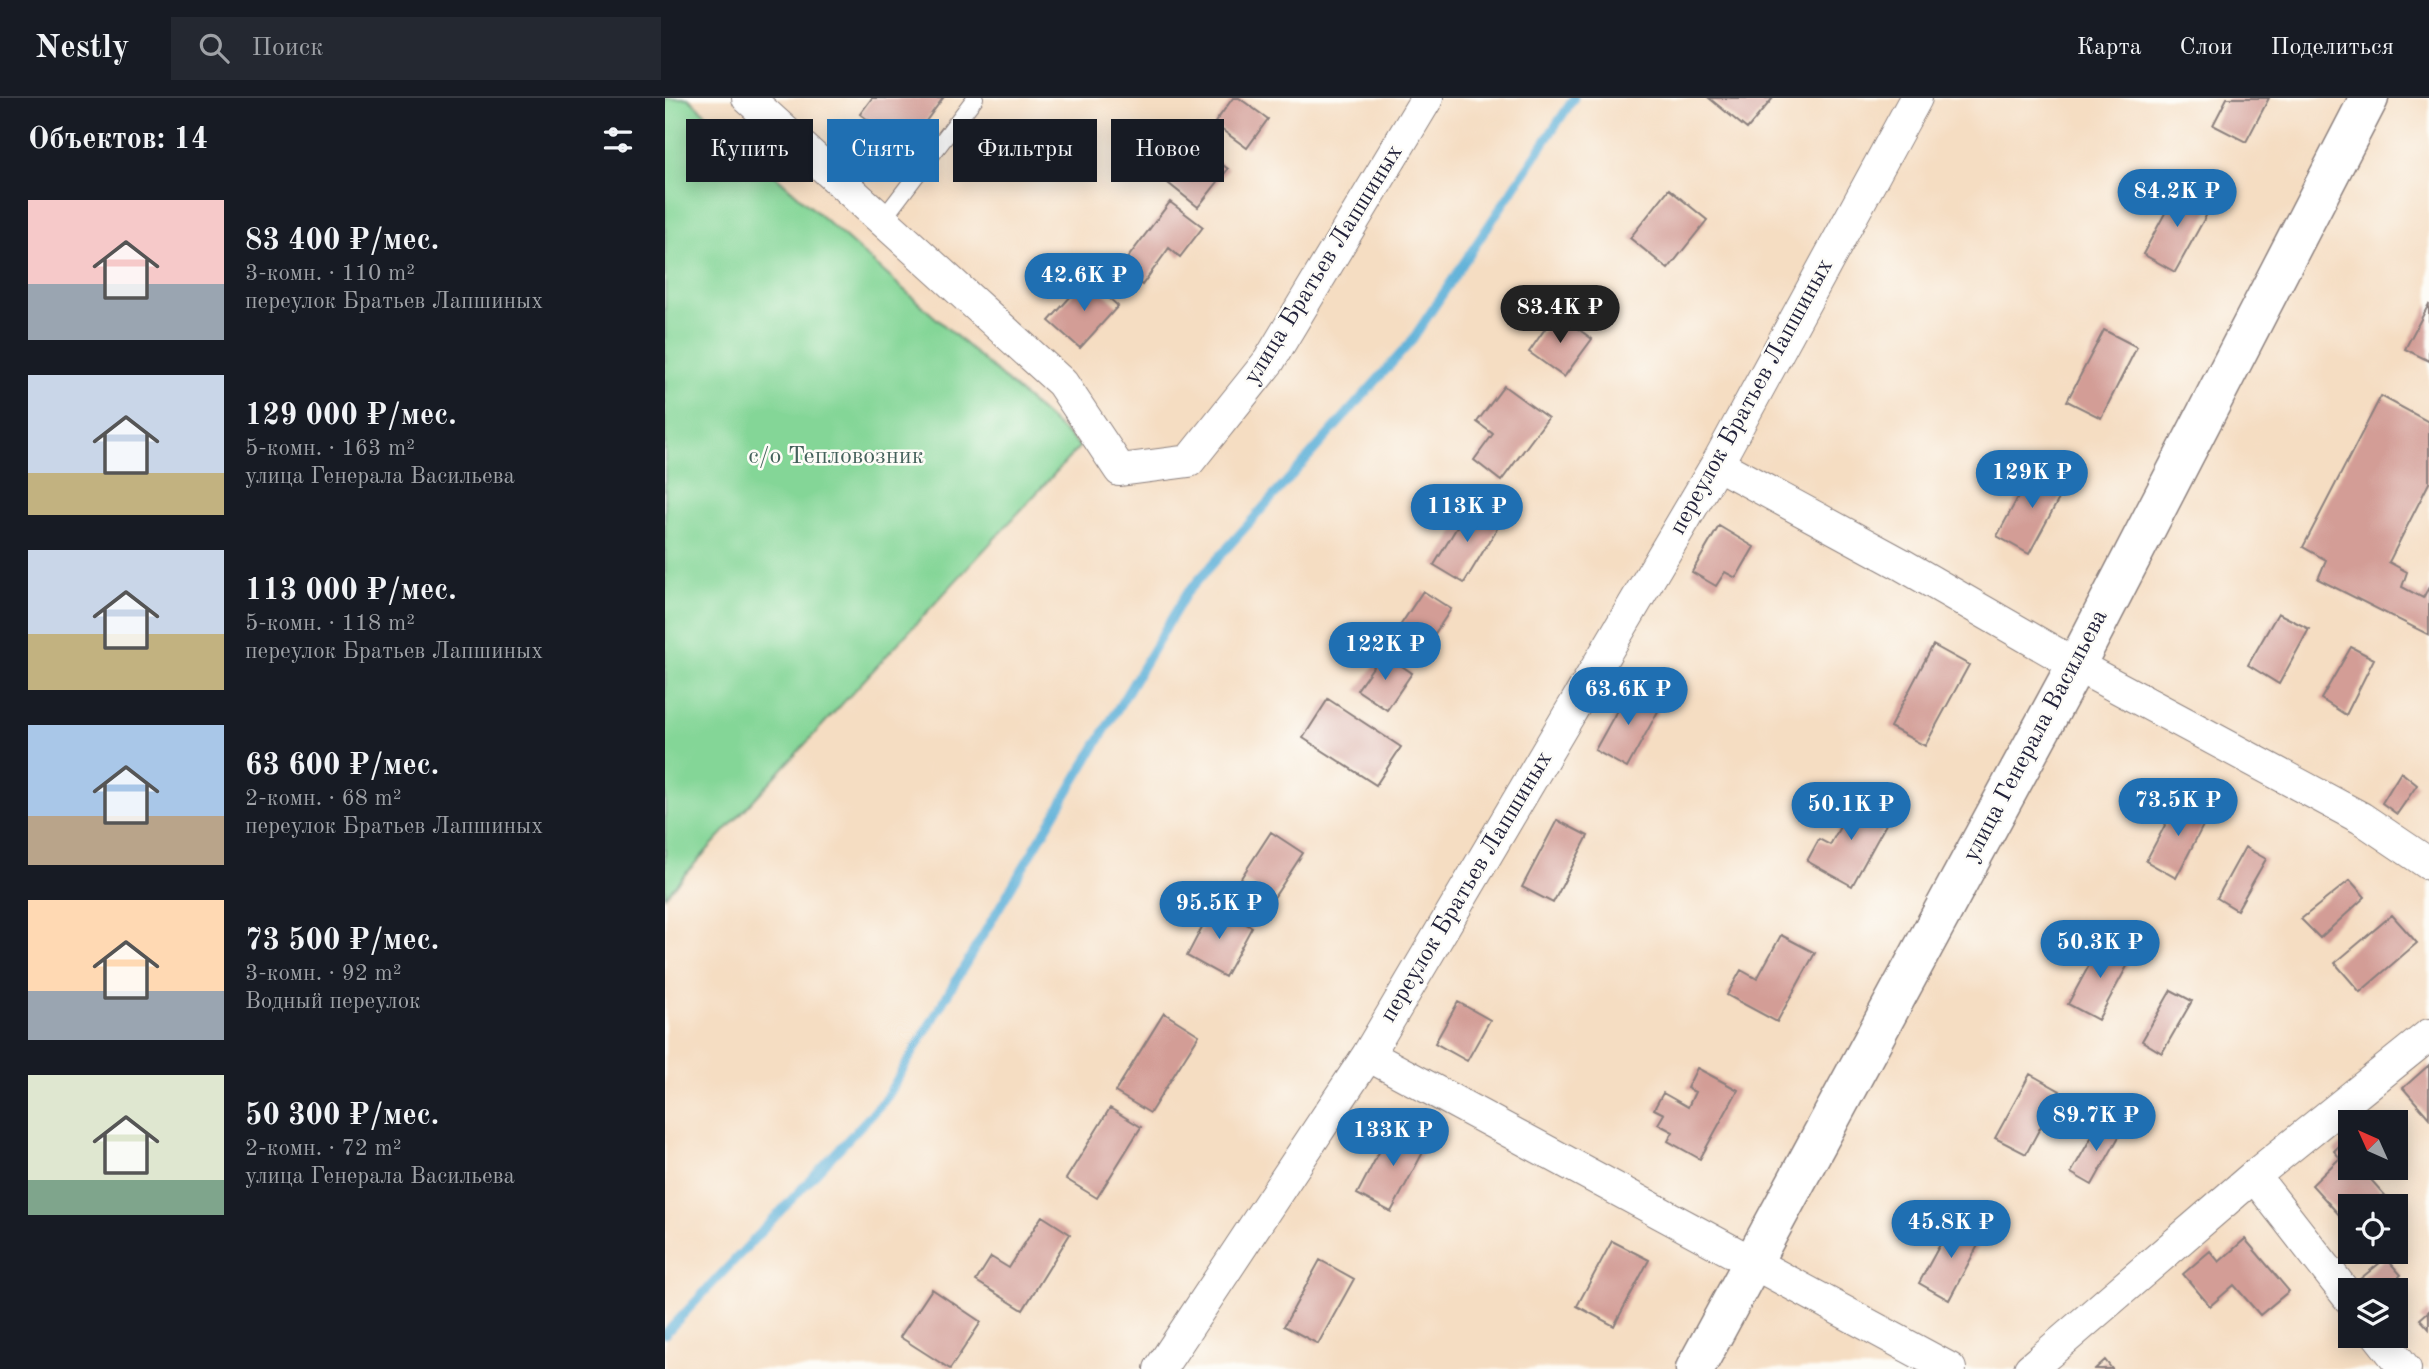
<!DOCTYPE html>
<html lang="ru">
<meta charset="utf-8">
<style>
body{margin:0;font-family:"Old Standard TT",serif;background:#242831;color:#f1f3f6;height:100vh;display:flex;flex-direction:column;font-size:26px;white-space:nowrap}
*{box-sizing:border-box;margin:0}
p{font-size:23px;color:#9ea1a6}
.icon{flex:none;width:38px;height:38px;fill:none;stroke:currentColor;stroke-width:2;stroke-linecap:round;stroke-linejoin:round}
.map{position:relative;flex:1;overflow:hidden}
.side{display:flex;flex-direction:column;background:#171b24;width:665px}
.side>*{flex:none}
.hud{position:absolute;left:21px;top:21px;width:665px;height:63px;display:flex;gap:14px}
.needle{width:46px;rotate:315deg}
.buttons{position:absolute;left:1673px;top:1012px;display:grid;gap:14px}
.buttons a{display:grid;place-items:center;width:70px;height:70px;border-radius:0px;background:#171b24;box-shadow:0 4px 18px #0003;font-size:35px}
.price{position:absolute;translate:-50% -60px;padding:0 16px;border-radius:24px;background:#1f6fb2;color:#fff;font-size:23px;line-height:46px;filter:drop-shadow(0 2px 4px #0008)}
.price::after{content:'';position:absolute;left:50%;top:42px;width:21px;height:16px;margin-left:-10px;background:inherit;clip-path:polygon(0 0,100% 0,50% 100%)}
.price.current{background:#222;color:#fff}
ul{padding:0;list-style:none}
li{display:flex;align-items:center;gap:21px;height:175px;padding:0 28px}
li span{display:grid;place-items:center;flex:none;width:196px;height:140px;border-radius:0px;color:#555}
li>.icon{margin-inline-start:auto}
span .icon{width:84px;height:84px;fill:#fffc;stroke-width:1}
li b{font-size:30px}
h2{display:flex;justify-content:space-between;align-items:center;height:84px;padding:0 28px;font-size:30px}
.chip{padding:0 24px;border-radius:0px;background:#171b24;box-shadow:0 4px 18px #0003;font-size:24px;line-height:63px}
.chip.current{background:#1f6fb2;color:#fff}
header{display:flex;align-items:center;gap:42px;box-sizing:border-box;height:98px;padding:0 35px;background:#171b24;border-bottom:2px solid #363941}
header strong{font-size:33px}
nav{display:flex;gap:38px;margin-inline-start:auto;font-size:24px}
.search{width:490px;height:63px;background:#242831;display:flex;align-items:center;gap:18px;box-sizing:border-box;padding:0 24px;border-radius:0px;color:#9ea1a6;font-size:26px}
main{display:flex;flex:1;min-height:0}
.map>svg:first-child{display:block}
.green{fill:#84d697;stroke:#537c69;stroke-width:2}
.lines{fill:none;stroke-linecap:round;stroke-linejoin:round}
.stream{stroke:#5db0d8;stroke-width:9}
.building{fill:#d39d96}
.service-casing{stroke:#8c807e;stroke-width:18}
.minor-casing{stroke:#8c807e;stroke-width:34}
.secondary-casing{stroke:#8c807e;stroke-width:41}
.service{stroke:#fff;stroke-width:16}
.minor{stroke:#fff;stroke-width:32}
.secondary{stroke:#fff;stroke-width:38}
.labels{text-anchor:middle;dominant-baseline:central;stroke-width:5;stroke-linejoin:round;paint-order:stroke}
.street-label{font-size:24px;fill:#22223b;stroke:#fdfcf7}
.park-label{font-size:24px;fill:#44615b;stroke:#fdfcf7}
</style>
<header>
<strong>Nestly</strong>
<div class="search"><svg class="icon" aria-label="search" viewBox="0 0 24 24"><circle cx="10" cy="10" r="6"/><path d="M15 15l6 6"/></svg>Поиск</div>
<nav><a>Карта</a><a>Слои</a><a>Поделиться</a></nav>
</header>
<main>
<section class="side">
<h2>Объектов: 14<svg class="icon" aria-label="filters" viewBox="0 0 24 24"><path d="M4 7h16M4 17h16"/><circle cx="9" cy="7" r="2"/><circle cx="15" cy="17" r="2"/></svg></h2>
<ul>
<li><span style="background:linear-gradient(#f6c9c9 60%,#9aa5b1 0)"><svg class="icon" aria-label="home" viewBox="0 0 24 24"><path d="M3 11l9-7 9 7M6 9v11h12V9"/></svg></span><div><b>83 400 ₽/мес.</b><p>3-комн. · 110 m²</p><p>переулок Братьев Лапшиных</p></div></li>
<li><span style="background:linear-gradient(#c9d6e8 70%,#c2b280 0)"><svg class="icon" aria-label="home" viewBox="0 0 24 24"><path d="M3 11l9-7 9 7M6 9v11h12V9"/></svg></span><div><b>129 000 ₽/мес.</b><p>5-комн. · 163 m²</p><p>улица Генерала Васильева</p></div></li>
<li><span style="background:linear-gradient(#c9d6e8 60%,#c2b280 0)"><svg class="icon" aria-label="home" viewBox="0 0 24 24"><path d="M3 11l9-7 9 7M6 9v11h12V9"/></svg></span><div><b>113 000 ₽/мес.</b><p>5-комн. · 118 m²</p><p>переулок Братьев Лапшиных</p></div></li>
<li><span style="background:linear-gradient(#a9c7e8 65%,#b9a48a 0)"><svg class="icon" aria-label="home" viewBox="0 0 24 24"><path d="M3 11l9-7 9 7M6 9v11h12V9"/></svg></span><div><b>63 600 ₽/мес.</b><p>2-комн. · 68 m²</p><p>переулок Братьев Лапшиных</p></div></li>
<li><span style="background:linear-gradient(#ffd9b3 65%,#9aa5b1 0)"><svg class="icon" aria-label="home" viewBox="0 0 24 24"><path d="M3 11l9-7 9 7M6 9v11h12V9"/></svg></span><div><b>73 500 ₽/мес.</b><p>3-комн. · 92 m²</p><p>Водный переулок</p></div></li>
<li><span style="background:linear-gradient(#dfe7d0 75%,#7fa58c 0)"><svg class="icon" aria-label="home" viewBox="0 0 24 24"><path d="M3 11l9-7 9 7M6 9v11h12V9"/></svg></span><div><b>50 300 ₽/мес.</b><p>2-комн. · 72 m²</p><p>улица Генерала Васильева</p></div></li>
</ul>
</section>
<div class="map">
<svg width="1764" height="1271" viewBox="0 0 1764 1271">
<rect width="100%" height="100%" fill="#fdfcf7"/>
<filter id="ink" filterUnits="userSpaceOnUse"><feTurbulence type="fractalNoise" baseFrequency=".0143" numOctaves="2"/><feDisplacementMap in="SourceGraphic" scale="14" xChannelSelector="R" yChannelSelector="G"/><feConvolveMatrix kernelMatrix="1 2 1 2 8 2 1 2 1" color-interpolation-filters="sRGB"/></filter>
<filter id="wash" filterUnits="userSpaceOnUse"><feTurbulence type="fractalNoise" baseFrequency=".00686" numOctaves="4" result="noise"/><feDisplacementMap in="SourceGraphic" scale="28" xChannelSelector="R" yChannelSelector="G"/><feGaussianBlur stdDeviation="1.57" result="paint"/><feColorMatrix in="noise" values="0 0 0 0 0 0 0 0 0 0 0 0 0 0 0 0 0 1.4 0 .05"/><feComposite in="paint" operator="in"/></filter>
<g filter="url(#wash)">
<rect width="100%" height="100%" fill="#f5ddc2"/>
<path class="green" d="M0,0H23L415,348L0,798Z"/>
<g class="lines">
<path class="stream" d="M0,1236L219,1003L521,496L745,245L909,0"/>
</g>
<g id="blocks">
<path class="building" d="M207,0H278L241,50L195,16Z
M568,0H574L603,21L582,50L549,26Z
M1044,0H1108L1082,31Z
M1562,0H1604L1581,44L1548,27Z
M533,48L563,71L533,109L503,85Z
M1514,89L1547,107L1510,174L1478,156Z
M1004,91L1042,122L1003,171L965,140Z
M505,104L538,129L515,159L504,150L477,187L455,170Z
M422,180L453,208L415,250L384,223Z
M1764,206V263L1740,251Z
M891,215L927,241L899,279L864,254Z
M1439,232L1472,249L1436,320L1402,303Z
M839,288L883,320L836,383L809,362L828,336L812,324Z
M1716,298L1764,324V385L1724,464L1742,474L1737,489L1758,500L1764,489V537L1653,481L1661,462L1638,449Z
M1370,368L1402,386L1364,456L1332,438Z
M806,406L836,424L799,485L769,467Z
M1054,428L1089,449L1071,480L1060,474L1051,488L1027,474Z
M758,493L786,511L759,552L731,534Z
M1613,515L1644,531L1614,586L1583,567Z
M1268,547L1304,567L1260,648L1225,629Z
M1686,549L1709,561L1681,617L1656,601Z
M718,555L747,575L722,612L692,592Z
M965,589L997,606L962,670L930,652Z
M663,601L736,649L711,687L638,640Z
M1736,674L1752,687L1732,716L1717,705Z
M1192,698L1226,717L1187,788L1142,763L1154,741L1165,747Z
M1515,699L1544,716L1511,780L1481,763Z
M892,722L923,738L888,805L857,789Z
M606,734L638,755L608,801L576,780Z
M1580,749L1601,761L1572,812L1552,800Z
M1685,782L1700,799L1655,840L1636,821Z
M548,808L587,829L560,879L522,858Z
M1727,817L1752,845L1695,894L1670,865Z
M1116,837L1150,855L1112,924L1062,897L1076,872L1092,881Z
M1438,842L1467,859L1433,922L1403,906Z
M1506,892L1527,903L1497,955L1477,943Z
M793,904L825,922L802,963L770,945Z
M499,915L534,937L485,1015L450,994Z
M1764,967V1020L1738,990Z
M1032,970L1073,992L1035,1061L1003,1043L1008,1034L993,1026L999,1016L989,1011L998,995L1023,1009L1030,994L1022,990Z
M1365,976L1395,993L1361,1056L1330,1040Z
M445,1010L476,1029L432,1100L401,1081Z
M1435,1024L1456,1035L1427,1087L1406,1075Z
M729,1026L763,1045L726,1114L692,1096Z
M1685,1037V1069H1704L1699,1074L1725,1103L1720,1108H1685V1129L1647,1087L1675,1060L1669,1053Z
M377,1118L405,1136L358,1212L311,1183L326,1159L344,1170Z
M1289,1121L1318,1138L1284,1202L1254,1185Z
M1580,1141L1624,1193L1595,1217L1569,1187L1545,1208L1518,1176L1545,1153L1554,1164Z
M947,1143L984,1162L949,1228L912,1208Z
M1721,1160L1736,1177L1720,1192H1705L1695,1181Z
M655,1162L689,1181L653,1246L619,1228Z
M267,1191L316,1224L285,1271L235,1239Z
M1764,1213V1231L1755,1221Z
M1440,1262L1447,1271H1430Z"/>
</g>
</g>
<g filter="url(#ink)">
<use href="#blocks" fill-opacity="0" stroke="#8c807e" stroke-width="2"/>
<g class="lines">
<g class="service-casing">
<path id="service" d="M218,121L310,0"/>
</g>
<g class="minor-casing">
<path id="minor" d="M83,0L397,285L455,372L524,363L604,263L762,0
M1052,366L1236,466L1411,567L1696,720L1764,766
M703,957L1285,1271
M1589,1078L1685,1201
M1713,1237L1740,1271
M495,1271L703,957L1052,366L1251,0
M1365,1271L1589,1078L1764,937"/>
</g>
<g class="secondary-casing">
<path id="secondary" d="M1030,1271L1411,567L1704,0"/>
</g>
<use href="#service" class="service"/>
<use href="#minor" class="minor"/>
<use href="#secondary" class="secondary"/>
</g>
</g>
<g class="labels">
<g class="street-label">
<text transform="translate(659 167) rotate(-58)">улица Братьев Лапшиных</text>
<text transform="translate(1087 299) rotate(-61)">переулок Братьев Лапшиных</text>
<text transform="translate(1371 638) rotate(-62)">улица Генерала Васильева</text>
<text transform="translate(802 789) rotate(-59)">переулок Братьев Лапшиных</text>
</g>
<g class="park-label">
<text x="171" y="359">с/о Тепловозник</text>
</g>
</g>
</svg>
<div class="buttons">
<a><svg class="needle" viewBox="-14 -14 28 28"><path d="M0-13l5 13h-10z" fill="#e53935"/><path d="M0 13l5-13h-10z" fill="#9ea1a6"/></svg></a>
<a><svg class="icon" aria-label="locate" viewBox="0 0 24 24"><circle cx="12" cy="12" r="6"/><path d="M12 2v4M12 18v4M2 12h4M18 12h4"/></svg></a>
<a><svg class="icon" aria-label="layers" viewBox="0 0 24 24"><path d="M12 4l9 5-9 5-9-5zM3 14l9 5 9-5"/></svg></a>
</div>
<b class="price" style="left:1512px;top:131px">84.2K ₽</b>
<b class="price" style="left:419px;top:215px">42.6K ₽</b>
<b class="price current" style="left:895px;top:247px">83.4K ₽</b>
<b class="price" style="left:1367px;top:412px">129K ₽</b>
<b class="price" style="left:802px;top:446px">113K ₽</b>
<b class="price" style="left:720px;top:584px">122K ₽</b>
<b class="price" style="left:963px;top:629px">63.6K ₽</b>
<b class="price" style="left:1513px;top:740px">73.5K ₽</b>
<b class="price" style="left:1186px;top:744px">50.1K ₽</b>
<b class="price" style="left:554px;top:843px">95.5K ₽</b>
<b class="price" style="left:1435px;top:882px">50.3K ₽</b>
<b class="price" style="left:1431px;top:1055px">89.7K ₽</b>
<b class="price" style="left:728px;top:1070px">133K ₽</b>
<b class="price" style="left:1286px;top:1162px">45.8K ₽</b>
<div class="hud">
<a class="chip">Купить</a>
<a class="chip current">Снять</a>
<a class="chip">Фильтры</a>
<a class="chip">Новое</a>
</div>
</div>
</main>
